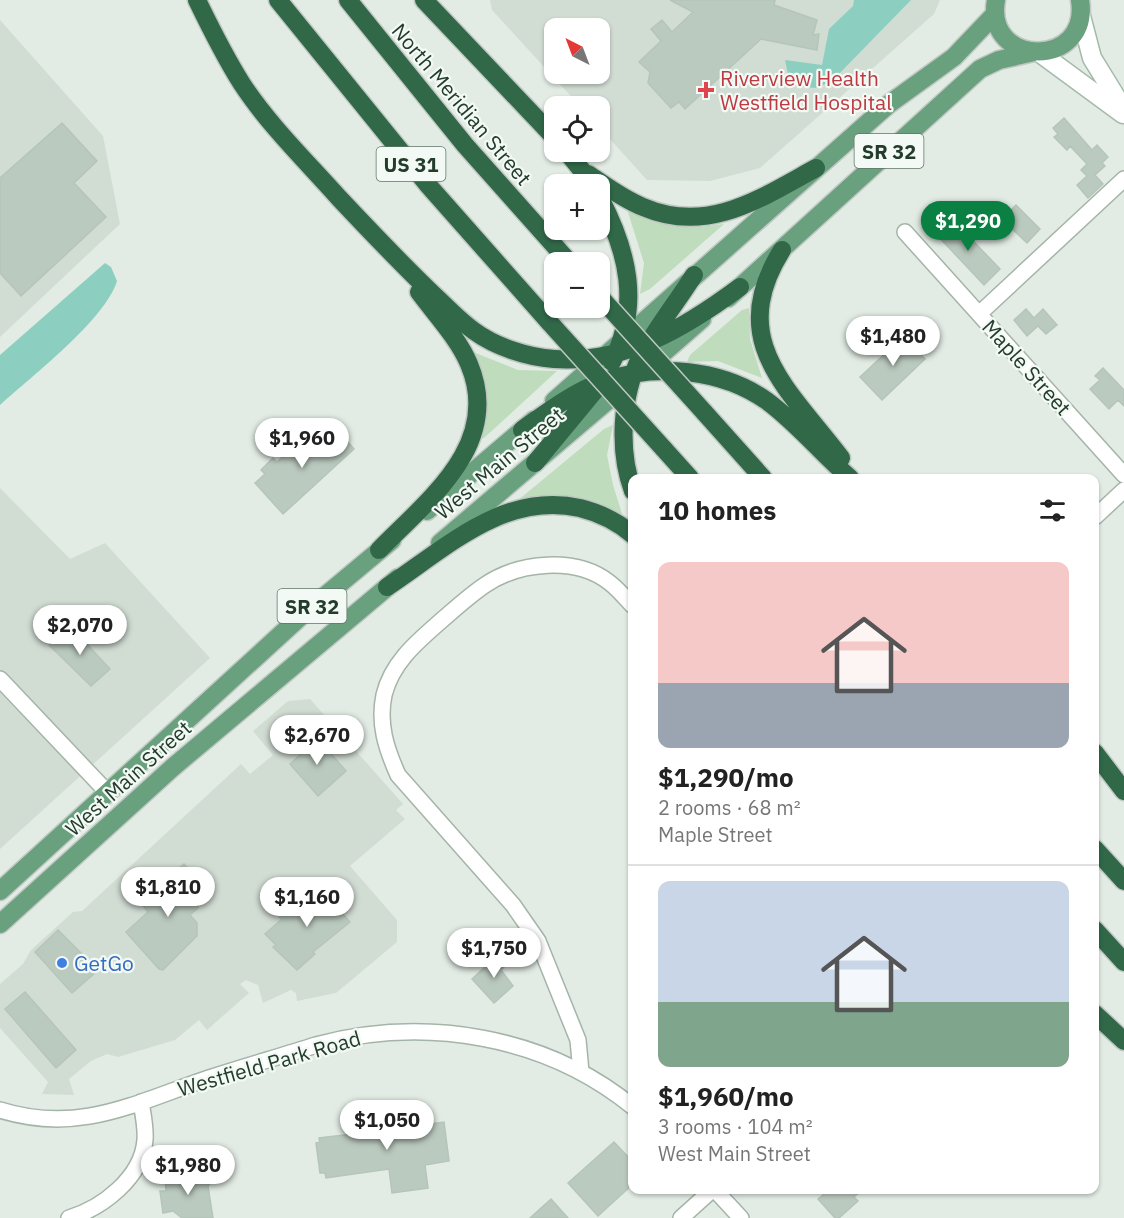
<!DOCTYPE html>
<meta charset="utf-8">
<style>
body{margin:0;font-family:"IBM Plex Sans",sans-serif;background:#f2f2f2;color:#222;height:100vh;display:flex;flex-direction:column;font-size:22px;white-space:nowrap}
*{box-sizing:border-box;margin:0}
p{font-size:20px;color:#767676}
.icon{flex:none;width:33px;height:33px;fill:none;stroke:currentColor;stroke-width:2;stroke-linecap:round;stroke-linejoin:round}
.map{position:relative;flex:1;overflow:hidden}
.side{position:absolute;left:628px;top:474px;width:471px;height:720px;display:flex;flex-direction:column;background:#fff;border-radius:12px;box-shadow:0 2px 4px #0004}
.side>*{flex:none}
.needle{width:39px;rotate:318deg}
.controls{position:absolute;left:544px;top:18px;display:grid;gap:12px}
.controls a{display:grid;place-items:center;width:66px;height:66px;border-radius:12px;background:#fff;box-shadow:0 2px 4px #0004;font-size:30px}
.price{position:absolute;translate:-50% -51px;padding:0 14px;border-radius:21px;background:#fff;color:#222;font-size:20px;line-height:39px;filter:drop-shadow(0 2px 3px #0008)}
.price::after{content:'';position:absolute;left:50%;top:36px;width:18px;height:14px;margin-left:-9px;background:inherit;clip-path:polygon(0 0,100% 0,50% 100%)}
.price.selected{background:#0b8043;color:#fff}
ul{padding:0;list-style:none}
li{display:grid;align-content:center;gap:12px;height:318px;padding:0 30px}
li+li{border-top:2px solid #e0e0e0}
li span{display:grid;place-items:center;height:186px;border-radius:12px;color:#555}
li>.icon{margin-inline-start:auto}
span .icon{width:108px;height:108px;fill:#fffc;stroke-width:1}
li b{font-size:26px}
h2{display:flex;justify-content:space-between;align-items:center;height:72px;padding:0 30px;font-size:26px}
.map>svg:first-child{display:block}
.built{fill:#d1dcd3;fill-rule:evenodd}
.green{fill:#bfdcbc}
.water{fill:#8ccfc1}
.building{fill:#bbcabf;stroke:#b5c5b9;stroke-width:1.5}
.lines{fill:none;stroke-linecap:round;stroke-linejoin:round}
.street-casing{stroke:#a5b4a9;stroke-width:18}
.secondary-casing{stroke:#a4baab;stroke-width:21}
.primary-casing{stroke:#c1c8c4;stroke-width:21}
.highway-casing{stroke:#c1c8c4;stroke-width:21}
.street{stroke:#fff;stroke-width:15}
.secondary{stroke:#fff;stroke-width:18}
.primary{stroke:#69a07d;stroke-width:18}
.highway{stroke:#306848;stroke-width:18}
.highway-bridge-casing{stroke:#c1c8c4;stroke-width:21;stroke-linecap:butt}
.highway-bridge{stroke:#306848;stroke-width:18}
.health-dot{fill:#e0444e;stroke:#f3f9f4;stroke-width:2}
.shop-dot{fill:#3f7fe0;stroke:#f3f9f4;stroke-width:2}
.labels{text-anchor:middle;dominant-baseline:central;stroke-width:4.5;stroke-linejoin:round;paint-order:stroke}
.shield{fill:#f3f9f4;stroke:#617568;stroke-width:1.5}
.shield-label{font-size:20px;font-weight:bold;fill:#233c2c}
.health-label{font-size:21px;fill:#be3a42;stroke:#f3f9f4;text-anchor:start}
.street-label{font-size:21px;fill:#233c2c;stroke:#f3f9f4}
.shop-label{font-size:21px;fill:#366cbe;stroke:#f3f9f4;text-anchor:start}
</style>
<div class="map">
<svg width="1124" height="1218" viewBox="0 0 1124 1218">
<rect width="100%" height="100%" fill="#e2ece4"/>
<path class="built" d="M490,0H940L934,14L760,168L710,181L647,180L600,128V106H580L492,10ZM555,28H600V74H555Z
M0,20L103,136L120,224L0,337Z
M0,488L70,559L105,543L210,658L0,849Z
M310,699L403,804L396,810L405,819L350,866L397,920V942L336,993L297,1001L296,993L291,990L263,1003L258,985L246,980L240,984L249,993L207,1030L199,1020L175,1040L118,1057L107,1054L91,1061L69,1079L74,1095L42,1094L48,1082L0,1028V984L23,964L31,950L73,912L82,911L241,764L250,774L273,755L253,731L288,701Z"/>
<path class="green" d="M627,209L670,224L699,227L724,224L650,289L640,294L644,263Z
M749,308L750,339L762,378L718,361L687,362L690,355L742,310Z
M473,352L518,370L557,371L484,438L478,439Z
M613,425L607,455L613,485L623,517C577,503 569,490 517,501L604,429Z"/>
<path class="water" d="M854,0H911L834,79L818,88L802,87L788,74L785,60L822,65L829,29L853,6Z
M105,263L111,267L117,281C105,320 32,376 0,405V355Z"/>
<path class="building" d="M670,0H775L774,5L817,20L813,35L819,34L817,50L761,39L685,109L679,102L671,108L648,83L650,72L639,62L661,41L651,29L662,20L672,32L693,12Z
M1064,118L1092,150L1097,145L1108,157L1102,163L1105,166L1095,175L1103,184L1088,198L1077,185L1087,176L1081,170L1087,164L1070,146L1067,150L1054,137L1058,134L1053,128Z
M62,123L97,161L74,183L106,217L21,296L0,273V178Z
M1016,205L1040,229L1027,243L1002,219Z
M952,219L1000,269L984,285L936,234Z
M1026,309L1034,318L1043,309L1057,325L1046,334L1038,326L1027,336L1014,320Z
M908,332L918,342L913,346L925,359L882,400L860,377Z
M1103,368L1124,390V406L1118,400L1109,409L1090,389L1100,380L1095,376Z
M334,426L354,449L283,514L255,483L265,474L261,470L273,458L277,462L301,440L309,448Z
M70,626L110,669L91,686L49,645Z
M314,734L346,771L318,796L290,764L302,753L298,748Z
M184,864L199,880L198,908L190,915L197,923V936L163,970L159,969L126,932L148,912L139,900L170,872L172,874Z
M318,887L350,922L313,952L315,954L297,970L273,947L276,945L265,934L282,919L279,917Z
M58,930L88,960L86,961L96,972L72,993L35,952Z
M499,954L507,964L501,970L513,986L494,1003L472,979Z
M25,992L76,1050L56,1068L5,1009Z
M397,1102L400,1128L444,1122L449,1161L425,1165L428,1188L392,1193L389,1169L326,1178L325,1173H320L316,1143L320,1142L319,1138L379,1131L376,1105Z
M614,1142L633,1162V1184L598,1216L568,1183Z
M199,1169L213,1179L208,1186L213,1218H182L173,1211L163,1213L160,1191H166L165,1178L196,1174Z
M829,1190H862L854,1197L858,1201L839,1218H835L818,1199Z
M551,1199L568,1218H530Z"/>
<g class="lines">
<g class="street-casing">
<path id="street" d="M905,232L1124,475
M979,314L1124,179
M1095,517L1124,490
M0,679L108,793
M581,1072L578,1040L538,941L513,905L398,775C386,748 378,724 384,695C392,662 418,641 442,620C456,608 470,595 485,585C519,562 576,556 610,583C619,590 626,599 633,606
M0,1110C77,1134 131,1105 203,1080C240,1068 278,1057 316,1045C424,1016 545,1035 633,1107
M715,1190L741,1218
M69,1218C102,1208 142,1178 145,1140C146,1128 143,1114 141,1102
M681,1218L712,1190"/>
</g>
<g class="secondary-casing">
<path id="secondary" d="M1081,16L1092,58L1124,110
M1040,53L1123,114"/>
</g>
<g class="primary-casing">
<path id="primary" d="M996,0C984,68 1091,69 1080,0
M728,298L980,69L999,60L1034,52
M646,368L702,319
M554,401L889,104L954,57L995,14
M427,511L534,420
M440,543L625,386
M0,891L301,616L392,540
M0,924L172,768L398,578"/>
</g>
<g class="highway-casing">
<path id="highway" d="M197,0C211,29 225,57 242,84C269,125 306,161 339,198C371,232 403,266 437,298C449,309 460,321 474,331C496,347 527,357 554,359C625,364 685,328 740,287
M278,0L428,185L550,323
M348,0L465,145L569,262
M424,0L555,138
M567,152L592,183
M588,174C606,186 623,199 643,207C708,235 761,198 816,168
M600,198C628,252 641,305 612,362
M782,250C725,341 789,389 841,458
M704,412L763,478
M522,430C547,412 575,391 604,381C656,363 722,369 767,401C797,423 822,454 850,478
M663,448L690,478
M535,463L597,388
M633,491C618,451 621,395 641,356C656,328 677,302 694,275
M379,550C428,500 503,444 469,364C458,338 436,315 419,292
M387,587C446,548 504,491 580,508C600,513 618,522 633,535
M1095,753L1124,791
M1095,849L1124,881
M1095,930L1124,962
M1095,1014L1124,1041"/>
</g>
<use href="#street" class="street"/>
<use href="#secondary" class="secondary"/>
<use href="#primary" class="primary"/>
<use href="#highway" class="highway"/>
<g class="highway-bridge-casing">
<path id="highway-bridge" d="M600,297L704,412
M550,323L663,448"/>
</g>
<use href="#highway-bridge" class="highway-bridge"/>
</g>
<path class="health-dot" d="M703 81h6v6h6v6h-6v6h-6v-6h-6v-6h6z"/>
<circle class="shop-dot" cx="62" cy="963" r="6"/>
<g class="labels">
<g class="shield">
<rect x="854.5" y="134" width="69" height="34" rx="4.5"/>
<rect x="376.5" y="147" width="69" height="34" rx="4.5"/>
<rect x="277.5" y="589" width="69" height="34" rx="4.5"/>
</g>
<g class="shield-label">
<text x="889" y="151">SR 32</text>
<text x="411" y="164">US 31</text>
<text x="312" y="606">SR 32</text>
</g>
<g class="health-label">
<text x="720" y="78">Riverview Health<tspan x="720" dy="24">Westfield Hospital</tspan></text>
</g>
<g class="street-label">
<text transform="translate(462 104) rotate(50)">North Meridian Street</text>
<text transform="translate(1027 367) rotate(48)">Maple Street</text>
<text transform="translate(499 463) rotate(-40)">West Main Street</text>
<text transform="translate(128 778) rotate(-42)">West Main Street</text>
<text transform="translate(269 1063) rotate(-16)">Westfield Park Road</text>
</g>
<g class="shop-label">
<text x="74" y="963">GetGo</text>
</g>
</g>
</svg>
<div class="controls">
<a><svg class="needle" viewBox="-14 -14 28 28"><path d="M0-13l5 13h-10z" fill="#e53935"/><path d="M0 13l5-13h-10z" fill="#767676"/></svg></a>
<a><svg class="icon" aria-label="locate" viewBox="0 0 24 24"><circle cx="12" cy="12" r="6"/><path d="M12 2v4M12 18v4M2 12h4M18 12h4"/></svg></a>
<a>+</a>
<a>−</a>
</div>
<b class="price selected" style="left:968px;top:252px">$1,290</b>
<b class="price" style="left:893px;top:367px">$1,480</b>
<b class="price" style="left:302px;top:469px">$1,960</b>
<b class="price" style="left:80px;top:656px">$2,070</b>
<b class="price" style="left:317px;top:766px">$2,670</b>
<b class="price" style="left:168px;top:918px">$1,810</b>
<b class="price" style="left:307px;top:928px">$1,160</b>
<b class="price" style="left:494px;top:979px">$1,750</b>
<b class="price" style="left:387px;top:1151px">$1,050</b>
<b class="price" style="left:188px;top:1196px">$1,980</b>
<section class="side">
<h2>10 homes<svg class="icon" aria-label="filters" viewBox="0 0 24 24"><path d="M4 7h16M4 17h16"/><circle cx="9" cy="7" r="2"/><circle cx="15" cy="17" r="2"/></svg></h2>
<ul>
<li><span style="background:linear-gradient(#f6c9c9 65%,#9aa5b1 0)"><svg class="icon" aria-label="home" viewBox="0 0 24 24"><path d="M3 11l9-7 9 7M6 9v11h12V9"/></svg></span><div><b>$1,290/mo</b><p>2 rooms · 68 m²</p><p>Maple Street</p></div></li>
<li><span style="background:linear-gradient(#c9d6e8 65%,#7fa58c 0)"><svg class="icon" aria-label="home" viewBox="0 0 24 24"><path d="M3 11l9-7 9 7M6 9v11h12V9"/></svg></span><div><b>$1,960/mo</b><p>3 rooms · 104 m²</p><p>West Main Street</p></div></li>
</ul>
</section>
</div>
